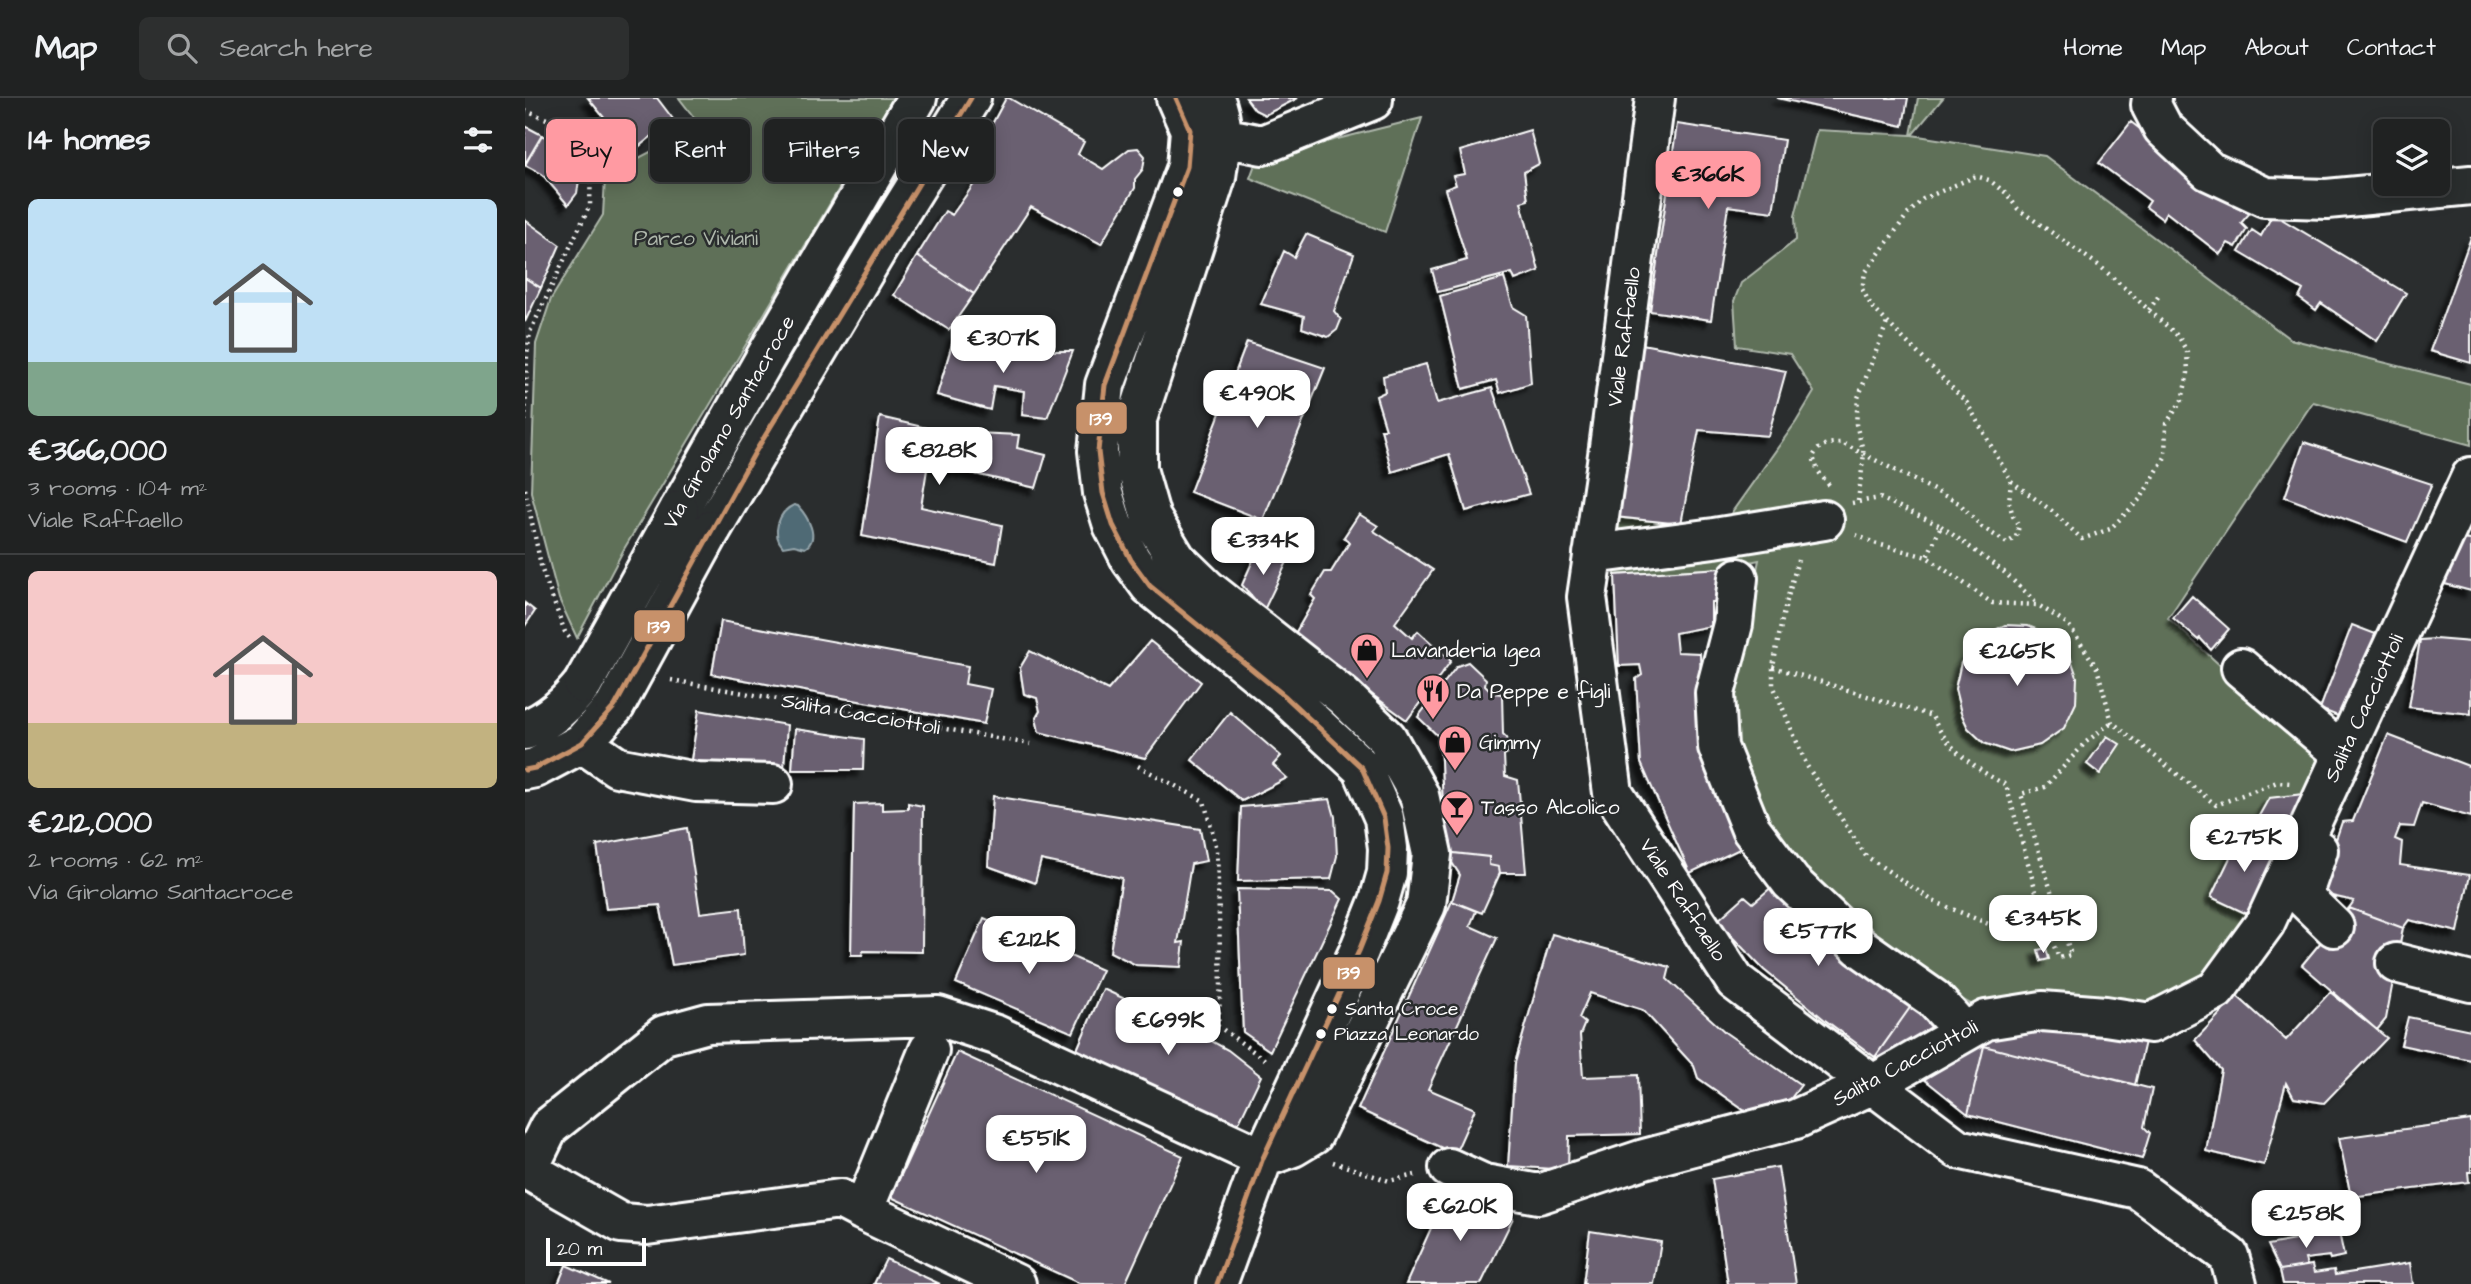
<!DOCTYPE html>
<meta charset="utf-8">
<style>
body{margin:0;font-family:"Architects Daughter",sans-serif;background:#2d2f2f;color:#f1f3f6;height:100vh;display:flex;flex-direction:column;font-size:26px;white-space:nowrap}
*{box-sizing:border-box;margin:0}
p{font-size:23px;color:#a2a4a5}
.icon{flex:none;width:38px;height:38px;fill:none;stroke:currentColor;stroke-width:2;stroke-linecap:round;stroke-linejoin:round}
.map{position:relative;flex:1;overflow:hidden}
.panel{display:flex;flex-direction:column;background:#202222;width:525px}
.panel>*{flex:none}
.hud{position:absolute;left:21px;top:21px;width:665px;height:63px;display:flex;gap:14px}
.fabs{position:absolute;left:1848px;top:21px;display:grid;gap:14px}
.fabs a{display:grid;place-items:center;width:77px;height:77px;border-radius:10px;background:#202222;box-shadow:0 4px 18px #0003,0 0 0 2px #3d3f40;font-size:35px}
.scale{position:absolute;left:21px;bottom:18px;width:100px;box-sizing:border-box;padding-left:7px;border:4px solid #fff;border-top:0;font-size:19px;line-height:24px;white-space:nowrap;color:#fff;-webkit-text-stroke:5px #2a2d2e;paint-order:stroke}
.price{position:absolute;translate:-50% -60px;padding:0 16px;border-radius:14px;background:#fff;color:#222;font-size:23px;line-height:46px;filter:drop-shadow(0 2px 4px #0008)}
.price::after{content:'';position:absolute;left:50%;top:42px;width:21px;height:16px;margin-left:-10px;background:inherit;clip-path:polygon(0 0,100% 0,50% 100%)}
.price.active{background:#ff9aa2;color:#111}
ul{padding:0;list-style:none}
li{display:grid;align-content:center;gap:14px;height:371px;padding:0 28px}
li+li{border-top:2px solid #3d3f40}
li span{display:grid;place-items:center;height:217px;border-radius:10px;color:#555}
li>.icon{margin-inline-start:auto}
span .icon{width:126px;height:126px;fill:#fffc;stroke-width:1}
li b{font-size:30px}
h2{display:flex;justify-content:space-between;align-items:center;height:84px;padding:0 28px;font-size:30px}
.pill{padding:0 24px;border-radius:10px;background:#202222;box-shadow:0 4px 18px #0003,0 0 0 2px #3d3f40;font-size:24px;line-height:63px}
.pill.active{background:#ff9aa2;color:#111}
header{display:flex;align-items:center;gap:42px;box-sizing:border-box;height:98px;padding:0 35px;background:#202222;border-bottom:2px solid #3d3f40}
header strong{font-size:33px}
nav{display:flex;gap:38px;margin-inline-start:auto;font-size:24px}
.search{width:490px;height:63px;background:#2d2f2f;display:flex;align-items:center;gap:18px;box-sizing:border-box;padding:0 24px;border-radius:10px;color:#a2a4a5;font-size:26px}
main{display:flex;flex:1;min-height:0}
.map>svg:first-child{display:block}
.green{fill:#5f7058;stroke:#afb8ac;stroke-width:2}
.water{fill:#506a75;stroke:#96a6ac;stroke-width:2}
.building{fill:#6b6171;stroke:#fff;stroke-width:2;filter:url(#shadow)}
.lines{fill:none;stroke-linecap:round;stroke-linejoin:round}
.minor-casing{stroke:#fff;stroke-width:44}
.path{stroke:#fff;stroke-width:4.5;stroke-dasharray:2 5;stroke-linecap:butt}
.minor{stroke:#2a2d2e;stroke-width:38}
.minor-bridge-casing{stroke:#fff;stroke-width:44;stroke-linecap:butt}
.minor-bridge{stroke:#2a2d2e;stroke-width:38}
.bus-1-casing{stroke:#2a2d2e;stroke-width:10}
.bus-1{stroke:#c7916a;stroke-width:5}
.bus-dot{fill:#fff;stroke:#2a2d2e;stroke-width:2.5}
.labels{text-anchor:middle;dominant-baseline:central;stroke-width:5;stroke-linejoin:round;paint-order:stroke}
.bus-label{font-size:19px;fill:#fff;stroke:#2a2d2e;text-anchor:start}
.park-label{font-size:21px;fill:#afb8ac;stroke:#2a2d2e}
.street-label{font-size:21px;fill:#fff;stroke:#2a2d2e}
.poi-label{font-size:21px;fill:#fff;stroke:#2a2d2e;text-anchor:start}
.line-badge{stroke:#2a2d2e;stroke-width:2.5}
.badge-label{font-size:19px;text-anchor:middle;font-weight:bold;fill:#fff}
</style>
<header>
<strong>Map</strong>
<div class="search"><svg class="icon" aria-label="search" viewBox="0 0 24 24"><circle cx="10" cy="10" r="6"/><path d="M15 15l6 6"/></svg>Search here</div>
<nav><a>Home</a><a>Map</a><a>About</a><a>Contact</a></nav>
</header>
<main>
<section class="panel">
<h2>14 homes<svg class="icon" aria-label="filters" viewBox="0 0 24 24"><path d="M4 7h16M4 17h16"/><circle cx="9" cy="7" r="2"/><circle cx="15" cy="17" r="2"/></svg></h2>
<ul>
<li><span style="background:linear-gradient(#bfe0f5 75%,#7fa58c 0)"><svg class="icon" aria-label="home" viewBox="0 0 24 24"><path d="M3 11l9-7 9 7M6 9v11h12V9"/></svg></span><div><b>€366,000</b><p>3 rooms · 104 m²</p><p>Viale Raffaello</p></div></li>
<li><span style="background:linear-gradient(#f6c9c9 70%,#c2b280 0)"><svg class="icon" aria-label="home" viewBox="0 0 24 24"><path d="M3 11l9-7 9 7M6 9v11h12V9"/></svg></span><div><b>€212,000</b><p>2 rooms · 62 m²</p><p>Via Girolamo Santacroce</p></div></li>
</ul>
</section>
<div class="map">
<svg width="1946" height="1186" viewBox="0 0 1946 1186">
<defs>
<filter id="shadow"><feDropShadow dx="-6" dy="6" stdDeviation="2" flood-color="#0009"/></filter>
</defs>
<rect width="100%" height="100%" fill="#2a2d2e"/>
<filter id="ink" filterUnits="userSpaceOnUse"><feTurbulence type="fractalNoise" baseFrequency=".0143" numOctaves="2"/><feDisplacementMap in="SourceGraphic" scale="14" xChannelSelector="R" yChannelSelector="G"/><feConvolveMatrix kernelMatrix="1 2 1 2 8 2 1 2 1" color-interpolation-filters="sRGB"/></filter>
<g filter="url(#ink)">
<path class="green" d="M154,0H368L99,451L52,540L34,501L6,394L11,246L26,201L78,117L81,62L112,61L160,36L171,22Z
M1393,0H1418L1387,37L1520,58L1765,241L1946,286V347L1788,304L1643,520L1796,659L1722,816L1675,890L1625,915L1453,910L1378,868L1251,743L1216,679L1202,617L1234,462L1196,470L1090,477V419L1156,426L1202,421L1271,324L1289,294L1265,256L1212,248L1209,203L1216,185L1271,142L1270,118L1292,32L1386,37Z
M897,20L860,134L725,80L732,61Z"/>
<path class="water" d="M269,407L273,408C282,418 296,440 280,450L269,447L258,449C246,436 253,414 269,407Z"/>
<path class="building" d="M63,0H132L148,21L107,54Z
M481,0H484L559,44L553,56L578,71L604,51L613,50L620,58L618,71L610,81V90L576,146L506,109L449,196L392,158L420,113L427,117L454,79L443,71Z
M721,0H773L740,17L730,12Z
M1252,0H1383L1378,28Z
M1606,24L1724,116L1716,125L1722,131L1711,149L1703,145L1695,156L1641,114L1637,121L1621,109L1625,103L1574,65Z
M1152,26L1259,42L1248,114L1203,108L1186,222L1125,213Z
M0,28L17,37L0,66Z
M1005,32L1014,66L999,74L1003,102L996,104L1014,173L990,182L987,175L913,194L907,172L942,162L920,91L931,87L928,78L940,76L935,53Z
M17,37L41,53L51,68L54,82L52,95L43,107L17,76L0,67Z
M1748,116L1881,195L1852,243L1796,205L1791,212L1774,200L1778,192L1714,154L1727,132L1736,138Z
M0,122L35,147L16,190L0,180Z
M781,136L829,156L809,213L816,222L812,232L803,239L777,230L779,218L736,206L759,153L769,159Z
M1946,139V265L1905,253Z
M392,158L449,196L424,232L369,197Z
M0,180L16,190L0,224Z
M979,180L988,209L1001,217L1006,285L975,295L971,282L938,291L915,198Z
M430,236L474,253H548L522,320L497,317L499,293L469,288L465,312L412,297Z
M722,244L800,270L738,422L665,394Z
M1117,246L1261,273L1243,338L1174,332L1156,426L1090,419Z
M901,266L912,305L967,290L1004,396L941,413L924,356L867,374L856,331H861L851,298L860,294L858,278Z
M355,319L444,340L451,335L494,337L492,350L521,357L511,390L403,365L396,409L477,427L471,465L337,438Z
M1779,344L1907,386L1882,444L1760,399Z
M834,416L853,428L849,433L908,472L870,525L887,540L893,533L926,563L882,622L768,539L790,501L786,497L800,474H806L824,445L819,439Z
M1934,441L1946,442V493L1920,486Z
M733,451L762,464L739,512L717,487Z
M1196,470L1198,491L1194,504H1186V528L1150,535L1152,554L1175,555L1178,649L1223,747L1165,775L1116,665L1111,581L1117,577L1115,567L1094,568L1090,477Z
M1667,498L1704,531L1686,552L1675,540L1673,542L1648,520Z
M0,505L10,513L0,528Z
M196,523L443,568L440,586L466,591L459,626L187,576Z
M1480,527L1503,528L1527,537L1544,555L1552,579L1551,605L1539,630L1515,647L1485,654L1459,645L1443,630L1436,615L1430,591L1436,565L1456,539Z
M1827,527L1856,538L1823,622L1795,611Z
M1910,541L1946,544V616L1884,609L1895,542Z
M625,543L676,584L620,660L514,634L511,620L515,613L512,600L499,596L495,570L505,553L583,592Z
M943,564L961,581L960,587L968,595L977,596L978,636L982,640L983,655L979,657L980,678L993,682L1001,775H975L974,769L964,767V759L920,754L915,640L893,619L932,568Z
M174,612L262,627L259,670L226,671L166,662Z
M705,614L756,658L748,667L762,680L717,703L667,662Z
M270,631L339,641L338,672H267Z
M1863,637L1946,669V719L1897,705L1889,729L1875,728L1870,741L1877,744L1875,767L1945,777L1933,834L1884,822L1878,830L1824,810L1829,803L1793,795L1817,724L1828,723Z
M1582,638L1595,646L1575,676L1562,666Z
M1779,696L1758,740L1730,725L1744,700Z
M468,698L675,731L681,763L666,766L653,845L659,844L656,869L611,867L585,854L597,780L516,762L510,785L463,768Z
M805,701L810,719L812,758L806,781L713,783L716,709Z
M357,705V712L383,711V705L398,708L397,854L338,853L337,857H326L329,706Z
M162,730L175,815L216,810L219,857L147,867L135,807L81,811L72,747Z
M1717,735L1753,752L1722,816L1686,799Z
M920,754L964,759V767L974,769L975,775L957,815L927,803L935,777Z
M1249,787L1389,904L1350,959L1300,922L1239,872L1192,823L1220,798L1228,805Z
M712,791L808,793L817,801L745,953L718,934Z
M927,803L951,813L945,828L972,840L903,991L950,1011L930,1056L833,1011Z
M1824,810L1878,830L1861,921L1852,932L1777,867Z
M459,820L577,872L548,935L431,885Z
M1027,836L1145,869L1142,881L1201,935L1276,987L1260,1008L1238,1015L1220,1013L1173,980L1169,968L1118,912L1065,895L1054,920L1060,925L1055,937L1058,979L1113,977L1115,1036L1044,1038L1043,1072L983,1068L990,965Z
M1521,850L1524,861L1516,863L1513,852Z
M578,891L663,930L703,952L736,978L713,1026L551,954Z
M1805,894L1862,940L1799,1005L1769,1000L1761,985L1739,1067L1681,1053L1696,972L1670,942L1712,898L1761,942Z
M1389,904L1402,914L1411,940L1366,961L1350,959Z
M1883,919L1946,932V962L1876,947Z
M1479,929L1621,939L1610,987L1459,948L1443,1016L1394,977Z
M1459,948L1627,991L1619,1029L1625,1035L1617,1061L1443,1016Z
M432,954L658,1058L600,1186H556L366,1099Z
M1946,1022V1074H1943L1944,1084L1826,1099L1814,1040Z
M1253,1069L1271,1186H1203L1187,1081Z
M924,1090L988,1120L956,1186H881Z
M1065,1133L1136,1144L1129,1186H1058Z
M1814,1134L1819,1158L1805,1161L1804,1158L1780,1161L1782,1168L1755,1172L1743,1147Z
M361,1161L415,1186H349Z
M1885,1165L1888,1186H1758L1755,1172L1787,1167L1789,1175L1809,1172L1810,1177Z
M41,1167L84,1186H33Z"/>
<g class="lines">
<g class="minor-casing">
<path id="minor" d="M651,0L665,32L662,69L580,287L573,353L578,395L588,427L606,462L625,488L761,599L837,670L859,720L863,750L862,775L854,803L834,853L738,1060L692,1186
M689,0C701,28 695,49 691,79L612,321V371L626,420L651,461L682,491L818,598L862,640L894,697L907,756L901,807L788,1037L768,1049L738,1060
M1130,0L1083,357L1062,499L1088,695L1210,883L1433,1051L1613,1091L1704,1158L1712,1186
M1627,0L1626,7L1638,30L1684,73L1740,99L1802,101L1946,87
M673,34L737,47L848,2V0
M154,412L243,255L392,0
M186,432L362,135L446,0
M1068,456L1189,440L1299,422
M1213,480L1208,526L1190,595L1193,649L1226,731L1266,784L1335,849L1409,901L1439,934
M1716,570L1818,656
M0,632C25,622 42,606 58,586
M57,645L92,669L171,684L248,686
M0,672L10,670L57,645L90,608
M1793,752L1777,798L1809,829
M1871,865L1946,884
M404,952L338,1113L491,1186
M924,1070L959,1086L1014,1096L1119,1061L1271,1021L1347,987L1461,922L1517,913L1580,918L1626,925L1691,892L1740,825L1946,379
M338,1113L315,1101L122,1127L96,1125L3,1072L24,1029L139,937L183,925L413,918L471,937L738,1060"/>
</g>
<path class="path" d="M0,13L33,25L51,43L66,68L65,107L5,234L2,256L0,323
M1624,212L1635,196
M1304,387L1293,373L1288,359C1294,346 1303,345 1317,345L1434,405L1457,429L1482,445L1491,439L1494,428L1488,418L1484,404L1486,383L1442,305L1347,209L1337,191L1340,175L1382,117L1398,101L1451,78L1464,82L1481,95L1493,111L1576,169L1654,239L1662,254L1663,275L1657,302L1641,326L1640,359L1616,400L1585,431L1557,441L1527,413L1486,383
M0,391L17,472L40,534L45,540
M1333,403L1339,356L1331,326L1333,300L1362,225
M1327,405L1355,400L1416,428L1402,459
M1416,428L1479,474L1513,506
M1331,437L1352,446L1402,459L1467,505L1513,507L1543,526L1572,570L1587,624L1691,707L1752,684L1766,685
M1248,569L1407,618C1422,651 1449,670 1481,687L1521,829H1471L1408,803L1341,758L1282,668L1248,587V569L1258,517L1273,462
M146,582L505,646
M613,668L679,703L692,751L696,887L693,928L743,964
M1521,829L1534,860L1546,857L1496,696L1520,689L1561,644L1587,624
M808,1064L864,1083L890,1077"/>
<use href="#minor" class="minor"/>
<g class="minor-bridge-casing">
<path id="minor-bridge" d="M58,586L154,412
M90,608L186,432"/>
</g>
<use href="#minor-bridge" class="minor-bridge"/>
<g class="bus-1-casing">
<path id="bus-1" d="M651,0L665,32L662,69L580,287L573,353L578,395L588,427L606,462L625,488L761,599L837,670L859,720L863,750L862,775L854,803L834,853L738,1060L692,1186
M0,672L10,670L57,645L90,608L229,356L446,0"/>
</g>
<use href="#bus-1" class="bus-1"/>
</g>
</g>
<defs>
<g id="shop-pin" transform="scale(1.75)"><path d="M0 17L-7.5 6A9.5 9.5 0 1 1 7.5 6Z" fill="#ff9aa2" stroke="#2a2d2e"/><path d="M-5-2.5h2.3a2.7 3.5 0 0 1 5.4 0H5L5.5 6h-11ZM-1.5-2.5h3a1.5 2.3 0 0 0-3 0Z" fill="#111"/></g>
<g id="restaurant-pin" transform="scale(1.75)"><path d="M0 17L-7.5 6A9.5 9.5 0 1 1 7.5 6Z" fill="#ff9aa2" stroke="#2a2d2e"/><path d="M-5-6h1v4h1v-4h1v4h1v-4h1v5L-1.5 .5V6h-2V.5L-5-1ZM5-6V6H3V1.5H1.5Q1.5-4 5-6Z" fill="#111"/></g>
<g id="bar-pin" transform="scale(1.75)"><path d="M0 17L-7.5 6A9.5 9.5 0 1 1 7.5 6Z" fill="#ff9aa2" stroke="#2a2d2e"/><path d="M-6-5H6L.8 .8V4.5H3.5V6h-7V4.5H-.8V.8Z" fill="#111"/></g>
</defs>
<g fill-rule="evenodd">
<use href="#shop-pin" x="842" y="552"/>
<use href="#restaurant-pin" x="908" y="593"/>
<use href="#shop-pin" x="930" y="644"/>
<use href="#bar-pin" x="932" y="709"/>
</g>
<g class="bus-dot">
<circle cx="653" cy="94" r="6"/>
<circle cx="807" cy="911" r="6"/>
<circle cx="796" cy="936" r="6"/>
</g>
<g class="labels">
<g class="bus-label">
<text x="820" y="911">Santa Croce</text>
<text x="809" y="936">Piazza Leonardo</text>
</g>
<g class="park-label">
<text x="171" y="140">Parco Viviani</text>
</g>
<g class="street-label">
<text transform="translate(1099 239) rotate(-82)">Viale Raffaello</text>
<text transform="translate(204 324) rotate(-60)">Via Girolamo Santacroce</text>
<text transform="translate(1839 610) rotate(-65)">Salita Cacciottoli</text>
<text transform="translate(336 616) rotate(10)">Salita Cacciottoli</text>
<text transform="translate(1158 802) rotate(57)">Viale Raffaello</text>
<text transform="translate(1380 965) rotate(-28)">Salita Cacciottoli</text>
</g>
<g class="poi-label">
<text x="866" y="552">Lavanderia Igea</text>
<text x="932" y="593">Da Peppe e figli</text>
<text x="954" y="644">Gimmy</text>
<text x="956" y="709">Tasso Alcolico</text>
</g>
</g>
<g class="line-badge">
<rect x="550" y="303" width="53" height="34" rx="7" fill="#c7916a"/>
<rect x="108" y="511" width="53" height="34" rx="7" fill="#c7916a"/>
<rect x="797" y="858" width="54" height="34" rx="7" fill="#c7916a"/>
</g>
<g class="badge-label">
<text x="576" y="327">139</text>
<text x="134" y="535">139</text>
<text x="824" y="881">139</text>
</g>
</svg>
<div class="fabs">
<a><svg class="icon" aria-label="layers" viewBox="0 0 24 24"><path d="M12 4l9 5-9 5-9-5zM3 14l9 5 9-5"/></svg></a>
</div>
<div class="scale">20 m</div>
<b class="price active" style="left:1183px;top:113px">€366K</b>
<b class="price" style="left:478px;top:277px">€307K</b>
<b class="price" style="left:732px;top:332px">€490K</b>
<b class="price" style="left:414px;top:389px">€828K</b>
<b class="price" style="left:738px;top:479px">€334K</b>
<b class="price" style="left:1492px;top:590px">€265K</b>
<b class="price" style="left:1719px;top:776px">€275K</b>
<b class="price" style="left:1518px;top:857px">€345K</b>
<b class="price" style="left:1293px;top:870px">€577K</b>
<b class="price" style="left:504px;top:878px">€212K</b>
<b class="price" style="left:643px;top:959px">€699K</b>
<b class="price" style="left:511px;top:1077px">€551K</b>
<b class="price" style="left:935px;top:1145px">€620K</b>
<b class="price" style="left:1781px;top:1152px">€258K</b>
<div class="hud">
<a class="pill active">Buy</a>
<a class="pill">Rent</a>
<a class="pill">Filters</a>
<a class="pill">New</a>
</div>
</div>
</main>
